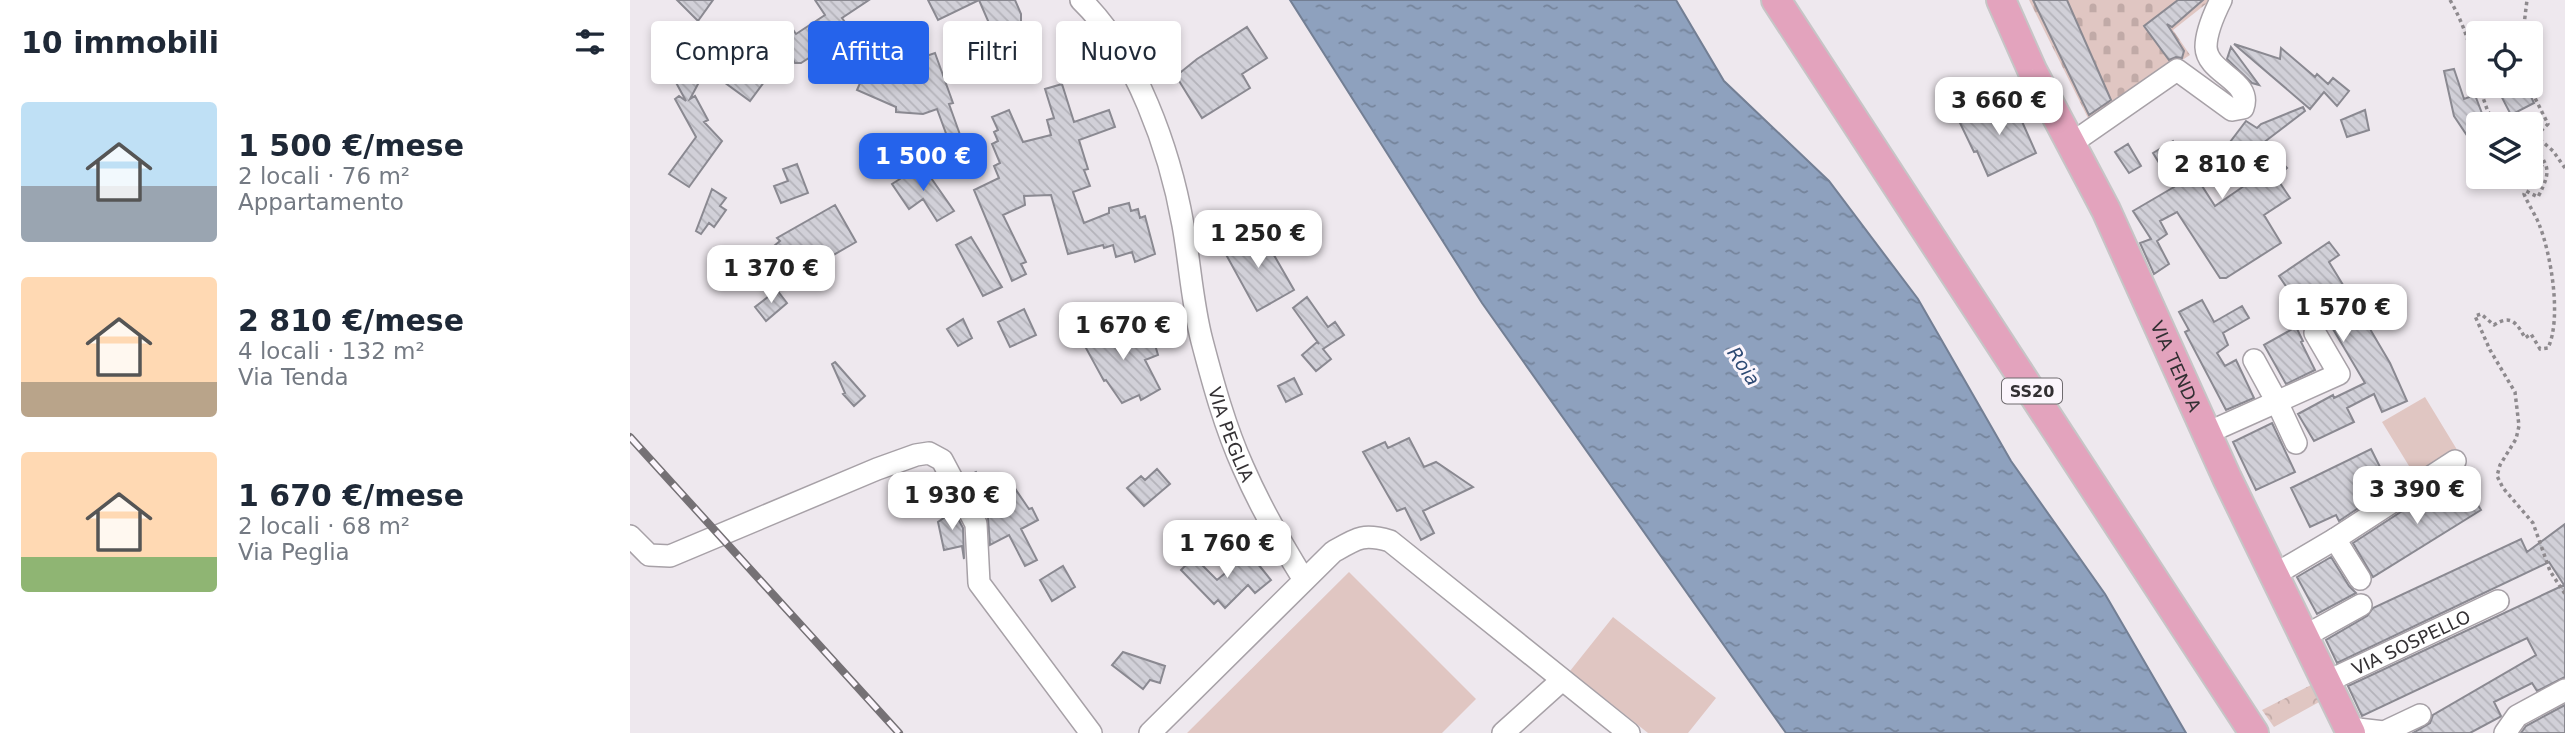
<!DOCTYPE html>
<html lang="it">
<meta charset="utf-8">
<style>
body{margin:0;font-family:"DejaVu Sans",sans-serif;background:#f2f2f3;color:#1f2937;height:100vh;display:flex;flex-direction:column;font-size:26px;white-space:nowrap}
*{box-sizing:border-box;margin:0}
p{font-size:23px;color:#747a83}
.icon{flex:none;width:38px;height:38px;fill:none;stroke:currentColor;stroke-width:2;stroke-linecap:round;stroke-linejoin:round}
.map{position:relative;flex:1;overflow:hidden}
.side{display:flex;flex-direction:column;background:#fff;width:630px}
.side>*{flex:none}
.guide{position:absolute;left:21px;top:21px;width:665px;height:63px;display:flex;gap:14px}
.buttons{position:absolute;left:1836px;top:21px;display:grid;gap:14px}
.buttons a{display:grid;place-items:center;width:77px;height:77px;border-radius:7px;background:#fff;box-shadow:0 4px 10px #0003;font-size:35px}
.price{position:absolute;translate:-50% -60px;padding:0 16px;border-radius:14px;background:#fff;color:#222;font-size:23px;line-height:46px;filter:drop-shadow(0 2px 4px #0008)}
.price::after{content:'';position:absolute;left:50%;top:42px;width:21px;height:16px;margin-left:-10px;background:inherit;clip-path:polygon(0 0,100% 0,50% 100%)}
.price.selected{background:#2563eb;color:#fff}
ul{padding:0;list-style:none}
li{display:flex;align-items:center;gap:21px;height:175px;padding:0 21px}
li span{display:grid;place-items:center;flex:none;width:196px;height:140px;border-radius:7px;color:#555}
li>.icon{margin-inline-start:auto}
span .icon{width:84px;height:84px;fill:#fffc;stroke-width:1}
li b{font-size:30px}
h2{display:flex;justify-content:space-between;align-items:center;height:84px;padding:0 21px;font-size:30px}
.tag{padding:0 24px;border-radius:7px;background:#fff;box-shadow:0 4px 10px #0003;font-size:24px;line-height:63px}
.tag.selected{background:#2563eb;color:#fff}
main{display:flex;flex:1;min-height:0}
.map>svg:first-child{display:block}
.green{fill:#e0c6c2}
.cemetery{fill:url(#cemetery-stones)}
.park{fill:url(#park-crowns)}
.water{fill:url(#water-ripples);stroke:#737f94;stroke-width:2}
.building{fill:url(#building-back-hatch);stroke:#8a8991;stroke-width:2}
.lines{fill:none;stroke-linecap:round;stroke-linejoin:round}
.minor-casing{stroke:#a7a1a7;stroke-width:24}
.major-casing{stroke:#c6c5c6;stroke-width:32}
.path{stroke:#8e8a8e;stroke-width:3.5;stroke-dasharray:3.5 3.5;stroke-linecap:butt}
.minor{stroke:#fff;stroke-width:21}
.major{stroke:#e3a3bd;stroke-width:28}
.rail-casing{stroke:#757175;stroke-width:8}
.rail{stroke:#fbf5fc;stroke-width:5;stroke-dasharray:16;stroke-linecap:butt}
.labels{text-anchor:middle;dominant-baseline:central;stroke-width:6;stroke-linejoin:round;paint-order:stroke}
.shield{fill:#fbf5fc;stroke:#6f6b6f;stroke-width:2}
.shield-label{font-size:16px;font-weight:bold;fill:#333033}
.street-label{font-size:18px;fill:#333033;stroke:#fbf5fc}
.water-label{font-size:19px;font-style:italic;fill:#2e4a74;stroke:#fbf5fc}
</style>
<main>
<section class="side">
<h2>10 immobili<svg class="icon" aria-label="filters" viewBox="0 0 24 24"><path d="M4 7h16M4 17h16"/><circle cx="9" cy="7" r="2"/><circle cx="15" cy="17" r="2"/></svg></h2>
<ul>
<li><span style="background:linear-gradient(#bfe0f5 60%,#9aa5b1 0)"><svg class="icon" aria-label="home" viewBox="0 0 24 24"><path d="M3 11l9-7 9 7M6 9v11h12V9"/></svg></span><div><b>1 500 €/mese</b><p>2 locali · 76 m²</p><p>Appartamento</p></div></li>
<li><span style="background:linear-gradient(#ffd9b3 75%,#b9a48a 0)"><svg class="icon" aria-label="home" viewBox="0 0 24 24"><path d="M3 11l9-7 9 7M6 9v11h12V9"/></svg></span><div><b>2 810 €/mese</b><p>4 locali · 132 m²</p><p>Via Tenda</p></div></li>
<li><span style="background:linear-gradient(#ffd9b3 75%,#8fb573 0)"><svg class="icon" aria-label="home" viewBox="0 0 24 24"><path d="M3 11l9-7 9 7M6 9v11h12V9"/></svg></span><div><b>1 670 €/mese</b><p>2 locali · 68 m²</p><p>Via Peglia</p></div></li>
</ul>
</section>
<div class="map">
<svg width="1935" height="733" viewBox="0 0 1935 733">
<defs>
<pattern id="cemetery-stones" width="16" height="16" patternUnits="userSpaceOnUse" patternTransform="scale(1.75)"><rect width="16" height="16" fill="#e0c6c2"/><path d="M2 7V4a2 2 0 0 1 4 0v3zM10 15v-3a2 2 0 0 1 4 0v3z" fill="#c1aaa7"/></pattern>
<pattern id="park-crowns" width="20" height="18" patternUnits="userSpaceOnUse" patternTransform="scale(1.75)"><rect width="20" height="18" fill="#e0c6c2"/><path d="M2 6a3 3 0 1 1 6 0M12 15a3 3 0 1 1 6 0" fill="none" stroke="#c1aaa7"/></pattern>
<pattern id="water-ripples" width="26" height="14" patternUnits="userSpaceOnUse" patternTransform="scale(1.75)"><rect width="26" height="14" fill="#8ea1be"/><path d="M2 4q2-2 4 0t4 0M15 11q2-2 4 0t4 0" fill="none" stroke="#75849b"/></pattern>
<pattern id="building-back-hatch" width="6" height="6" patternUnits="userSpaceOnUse" patternTransform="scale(1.75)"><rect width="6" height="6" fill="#d1d0d8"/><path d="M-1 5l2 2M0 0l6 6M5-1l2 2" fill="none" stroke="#b4b3ba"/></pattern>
</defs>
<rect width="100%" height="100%" fill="#eee8ee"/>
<path class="green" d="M1795,397L1829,453L1787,479L1752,422Z
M719,572L846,699L812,733H557Z
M983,617L1086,698L1058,733H1018L940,671Z"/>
<path class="cemetery" d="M1399,0H1581L1543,30L1560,55L1459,120Z"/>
<path class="park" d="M1681,685L1691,701L1644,727L1632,710Z"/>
<path class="water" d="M660,0H1046L1094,81L1199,181L1288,299L1381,461L1475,594L1556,733H1156L852,303Z"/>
<path class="building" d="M47,0H83L68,21Z
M185,0H239L212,18L220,29L215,32L216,34L171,63H165L146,32L159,24L166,34L195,15Z
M298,0H385L391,14V24L379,23L383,37H365L349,0L308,20Z
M1403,0H1437L1481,100L1459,115Z
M1548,0H1573L1542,27L1537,24L1554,51L1552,58L1546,57L1539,60L1514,26Z
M617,27L637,58L612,74L620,88L572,118L546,76L567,59Z
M67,31L98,47L99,44L140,74L120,101L76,69L60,99L65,96L78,120L74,122L92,141L59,187L39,174L66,137L45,99L49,96L56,101L43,77Z
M1604,44L1650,59L1651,48L1685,77L1687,74L1698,84L1703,78L1719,91L1707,106L1694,92L1680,109Z
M1601,47L1629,85L1622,83L1597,59Z
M305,53L323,103L319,104L333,143L321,147L307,109L293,114L266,112V107L227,90L241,58L264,67Z
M1824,69L1834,99L1845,95L1856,124H1848V152L1824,116L1814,71Z
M432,84L444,122L479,110L485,127L449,140L458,169L454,170L460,186L443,192L454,223L479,213V208L499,203L501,211L508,209L510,218L515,216L525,254L505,262L502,252L486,257L483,245L474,248L473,245L438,254L421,195L394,196L395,205L373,215L396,262L391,264L396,274L382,281L344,190L369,178L364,166L370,163L362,144L368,141L364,132L368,130L362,117L379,110L393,142L421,135L417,120L424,118L415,89Z
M1866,86H1896L1904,103L1881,115Z
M1382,99L1406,153L1358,176L1347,151L1344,152L1330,123Z
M1673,107L1675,111L1633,143L1657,168L1646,177L1660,198L1634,215L1651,243L1596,278H1590L1547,212L1530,221L1537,234L1527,241L1539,264L1524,274L1510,243L1521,239L1503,211L1544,187L1523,153L1543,141L1585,206L1614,186L1582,157L1600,142L1616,121L1627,128L1631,124Z
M1735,110L1739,130L1717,137L1711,120Z
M1498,144L1511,166L1499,173L1485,152Z
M167,164L178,193L151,203L144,186L158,181L153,169Z
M292,165L324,211L307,221L293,199L279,209L262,184Z
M82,189L96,198L90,206L96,210L84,227L79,223L71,234L66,231Z
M205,205L226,242L193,261L188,252L169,265L163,256L155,262L144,246L150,241L147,238Z
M629,229L664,290L627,311L593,249Z
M341,237L372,287L353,296L326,245Z
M1699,242L1709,255L1699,262L1729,311L1731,309L1739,323L1737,324L1760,363L1777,401L1752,412L1744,394L1717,408L1724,422L1684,441L1668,414L1703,395L1704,398L1735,383L1678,287L1664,298L1649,276Z
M147,290L157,303L136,321L125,307Z
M677,297L698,327L705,322L714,335L693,349L701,359L686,371L672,355L687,342L689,344L663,308Z
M1572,300L1584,322L1612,306L1619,318L1593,333L1598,345L1587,353L1595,366L1606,360L1624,398L1596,410L1555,332L1559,330L1549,312Z
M394,309L406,335L380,347L368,322Z
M333,319L342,338L328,346L317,329Z
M476,325L482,336L501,327L510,343L523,338L528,355L515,360L530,389L511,400L509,395L492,403L476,380L474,381L451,339Z
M1666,327L1673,341L1671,342L1685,370L1656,384L1634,345Z
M205,362L235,396L224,406L213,394L215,393L202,364Z
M664,378L672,394L656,402L648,386Z
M1642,423L1665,472L1626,490L1603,442Z
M779,438L794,467L806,462L843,487L793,511L804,533L791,540L775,508L767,511L733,452L755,442L758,448Z
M1741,449L1760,487L1709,521L1706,515L1680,527L1661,488Z
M527,469L540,484L514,506L497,488L511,476L515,480Z
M346,472L364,501L384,487L399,509L402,508L408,520L391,529L407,560L395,566L379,535L360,545L358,518L336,477Z
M1829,474L1851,510L1743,577L1723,543Z
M324,511L333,528L334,559L332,546L314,550L308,522Z
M1935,524V677L1907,691L1902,683L1864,702L1871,716L1870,717L1840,733H1783L1800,723L1803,715L1906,655L1897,638L1732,716L1718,686L1934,585L1919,562L1707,663L1696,640L1737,616L1743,608L1891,539L1897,552Z
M616,556L620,562L624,559L641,580L625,593L618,585L595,608L588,600L584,604L551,570L564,557L587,580Z
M1701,557L1719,586L1726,593L1687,614L1667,577Z
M433,566L445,587L422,601L410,580Z
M493,652L535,666L530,683L520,680L513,689L482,665Z
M1935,705V733H1891L1896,726Z"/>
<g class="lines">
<g class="minor-casing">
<g id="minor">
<path id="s1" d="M451,0C506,53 540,151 553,225C560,263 562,303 572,341C583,383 595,427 613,467C630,506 651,543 674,580"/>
<path d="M1442,143L1547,70L1602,110L1613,108C1623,80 1577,74 1576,47C1576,33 1585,12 1591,0"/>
<path d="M1624,360L1647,402L1666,443"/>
<path d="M1577,433L1709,374L1685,333"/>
<path d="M0,536L19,555L40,556L247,469L286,455L299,453L312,460L346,524L349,583L461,733"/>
<path d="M1705,539L1825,461"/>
<path d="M1644,575L1705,539L1730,579"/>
<path d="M1675,636L1731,605"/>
<path id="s2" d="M1696,682L1868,601"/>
<path d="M1719,728L1754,732L1790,715"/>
<path d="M520,733L703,552C727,538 733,533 760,541L999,733"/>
<path d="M873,733L932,680"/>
<path d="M1875,733L1887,716L1935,690"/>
</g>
</g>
<g class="major-casing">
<g id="major">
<path d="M1146,0L1624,733"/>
<path id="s3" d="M1371,0L1402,70L1476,210L1597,478L1721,733"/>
</g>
</g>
<path class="path" d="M1820,0C1835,26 1842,51 1848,80
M1893,33L1897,0
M1849,86L1858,112L1870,124
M1899,86L1918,124L1906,136
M1900,155L1915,169
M1935,168L1923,151L1906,136L1904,142C1916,168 1924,166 1908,197L1896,191L1894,194C1898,204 1905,214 1909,224C1921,254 1932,318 1918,348L1910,349L1901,334L1895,338C1887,323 1881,314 1864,325L1851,314L1845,316L1860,350L1885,392L1889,426L1886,439L1870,465L1867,476L1873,488L1903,523L1920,571L1935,594"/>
<use href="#minor" class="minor"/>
<use href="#major" class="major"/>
<g class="rail-casing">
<path id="rail" d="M0,437L269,733"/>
</g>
<use href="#rail" class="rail"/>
</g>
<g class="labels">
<rect class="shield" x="1372" y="378.5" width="60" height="25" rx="5"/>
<g class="shield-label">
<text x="1402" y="391">SS20</text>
</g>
<g class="street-label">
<text stroke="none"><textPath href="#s3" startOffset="406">VIA TENDA</textPath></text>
<text stroke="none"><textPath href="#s1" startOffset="466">VIA PEGLIA</textPath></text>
<text stroke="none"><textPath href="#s2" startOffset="94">VIA SOSPELLO</textPath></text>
</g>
<g class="water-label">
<text transform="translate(1114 366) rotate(56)">Roia</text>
</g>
</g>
</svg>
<div class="buttons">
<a><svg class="icon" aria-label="locate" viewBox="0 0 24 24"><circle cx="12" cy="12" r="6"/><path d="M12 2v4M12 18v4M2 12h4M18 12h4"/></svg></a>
<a><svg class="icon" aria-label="layers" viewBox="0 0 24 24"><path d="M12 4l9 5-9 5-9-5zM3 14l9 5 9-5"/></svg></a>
</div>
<b class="price" style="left:1369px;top:137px">3 660 €</b>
<b class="price selected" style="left:293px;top:193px">1 500 €</b>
<b class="price" style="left:1592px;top:201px">2 810 €</b>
<b class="price" style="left:628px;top:270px">1 250 €</b>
<b class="price" style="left:141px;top:305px">1 370 €</b>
<b class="price" style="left:1713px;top:344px">1 570 €</b>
<b class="price" style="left:493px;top:362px">1 670 €</b>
<b class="price" style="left:1787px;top:526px">3 390 €</b>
<b class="price" style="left:322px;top:532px">1 930 €</b>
<b class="price" style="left:597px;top:580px">1 760 €</b>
<div class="guide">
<a class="tag">Compra</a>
<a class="tag selected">Affitta</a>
<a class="tag">Filtri</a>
<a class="tag">Nuovo</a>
</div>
</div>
</main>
